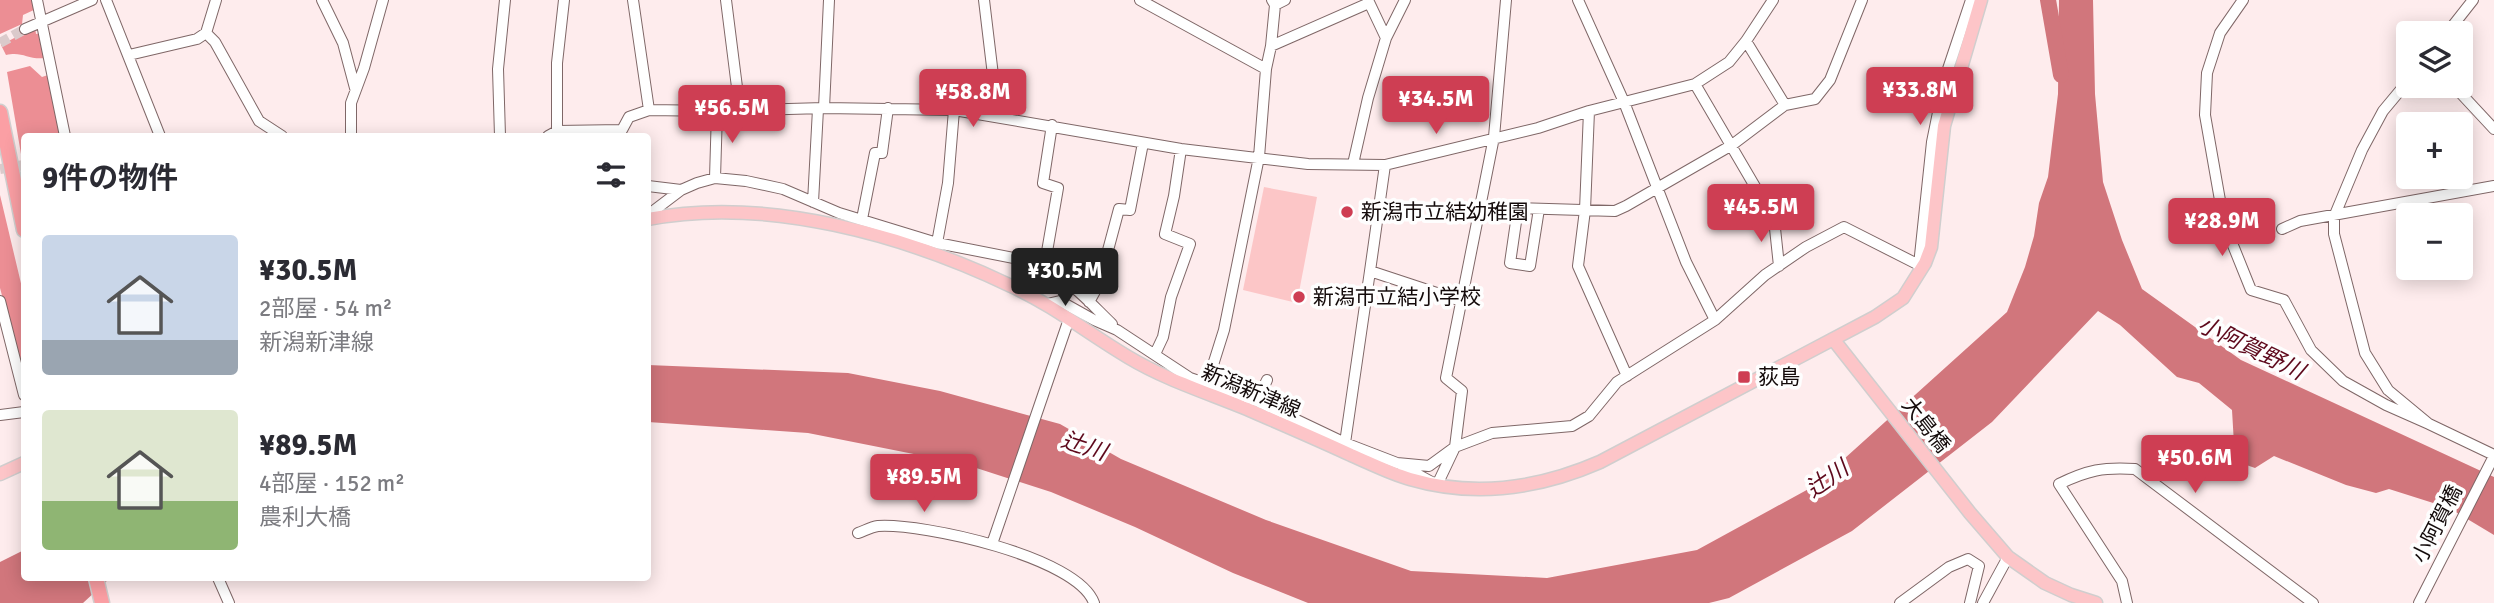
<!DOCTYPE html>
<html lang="ja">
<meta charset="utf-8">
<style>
body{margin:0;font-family:Signika,"Noto Sans JP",sans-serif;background:#f2f2f3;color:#2b2b33;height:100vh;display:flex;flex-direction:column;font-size:26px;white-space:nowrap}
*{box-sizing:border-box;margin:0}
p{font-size:23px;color:#7c7c81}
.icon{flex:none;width:38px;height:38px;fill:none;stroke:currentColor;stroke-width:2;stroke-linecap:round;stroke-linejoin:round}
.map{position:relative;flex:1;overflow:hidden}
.details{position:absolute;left:21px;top:133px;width:630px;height:448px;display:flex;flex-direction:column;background:#fff;border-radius:7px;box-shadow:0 4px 18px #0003}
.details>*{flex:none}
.fabs{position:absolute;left:2396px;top:21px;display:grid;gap:14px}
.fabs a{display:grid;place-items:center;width:77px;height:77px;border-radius:7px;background:#fff;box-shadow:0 4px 18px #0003;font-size:35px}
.price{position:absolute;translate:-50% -60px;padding:0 16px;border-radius:7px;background:#ce3e53;color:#fff;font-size:23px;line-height:46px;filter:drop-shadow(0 2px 4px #0008)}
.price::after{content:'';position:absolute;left:50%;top:42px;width:21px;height:16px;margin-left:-10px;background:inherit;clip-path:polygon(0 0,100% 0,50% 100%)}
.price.on{background:#222;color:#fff}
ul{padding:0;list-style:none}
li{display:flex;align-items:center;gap:21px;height:175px;padding:0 21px}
li span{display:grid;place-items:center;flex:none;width:196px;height:140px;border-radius:7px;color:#555}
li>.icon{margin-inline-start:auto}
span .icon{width:84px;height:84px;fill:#fffc;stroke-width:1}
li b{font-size:30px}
h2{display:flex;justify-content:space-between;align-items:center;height:84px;padding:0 21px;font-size:30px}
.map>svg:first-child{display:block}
.green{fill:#fcc6c7}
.forest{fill:#ec8e94}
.water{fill:#d1767c}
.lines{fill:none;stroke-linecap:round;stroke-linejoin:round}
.river{stroke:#d1767c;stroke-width:16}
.minor-tunnel{stroke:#dbcacb;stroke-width:10;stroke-dasharray:10 5;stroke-linecap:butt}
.minor-casing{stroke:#7f6767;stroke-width:12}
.major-casing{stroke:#d0cece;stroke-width:15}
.highway-casing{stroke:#d0cece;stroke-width:17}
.minor{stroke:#fff;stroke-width:10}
.major{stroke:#fdc5c8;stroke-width:12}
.highway{stroke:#fb9fa4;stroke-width:14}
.poi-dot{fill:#ce3e53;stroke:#fefefe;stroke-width:2.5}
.labels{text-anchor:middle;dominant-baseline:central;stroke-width:7;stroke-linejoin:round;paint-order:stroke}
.poi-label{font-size:21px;fill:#130a0a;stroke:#fefefe;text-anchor:start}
.street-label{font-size:21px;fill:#130a0a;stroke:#fefefe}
.water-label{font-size:23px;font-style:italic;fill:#5e091c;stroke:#fefefe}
</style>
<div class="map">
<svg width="2494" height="603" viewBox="0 0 2494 603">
<rect width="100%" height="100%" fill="#feeced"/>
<path class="green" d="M1264,187L1317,197L1297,303L1243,290Z"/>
<path class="forest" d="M0,0H34L36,9L23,15L22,24L0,34Z
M35,27L36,34L41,33L46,58C27,60 23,51 6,55L1,45Z
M30,66L42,77L48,75L60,136H24V159L22,160L7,72Z
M0,195L24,296V378L0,288Z"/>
<path class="water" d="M2059,0H2093L2095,94L2103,182L2122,240L2142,289L2241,360L2494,477V535L2449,508L2389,489L2376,493L2346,485L2274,456L2255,468L2235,461L2232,410L2199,383L2177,377L2120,325L2098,311L1992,422L1852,531L1729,598L1709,603H1308L1233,573L1135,527L1051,492L964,464L808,433L648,422V365L848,373L940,391L1060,424L1121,459L1266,520L1411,571L1547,578L1697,550L1814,486L2007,312L2025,267L2034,236L2039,203L2048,177L2058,94Z
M24,550V578H110L83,603H0V562Z"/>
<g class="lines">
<path class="river" d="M2048,0L2061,75"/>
<path class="minor-tunnel" d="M0,43L25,29
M0,169L24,165"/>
<g class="minor-casing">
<path id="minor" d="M37,0L65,136
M106,0L160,136
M322,0L343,43L355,88
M633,0L649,110
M726,0L740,111
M984,0L998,117
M1140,0L1266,69
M1368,0L1386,38
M1578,0L1624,102L1686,262L1715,320
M2243,0L2220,33L2207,73L2205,115L2224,223L2251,290L2284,300L2311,350L2343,381L2386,405L2429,424
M1275,5L1285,0
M25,29L92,0
M206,33L215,42L259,121L282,136
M2447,33L2473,0
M1746,41L1785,105
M1271,46L1369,3
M129,55L197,39L206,33L216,0
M2408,81L2383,111L2362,150L2334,217V234L2365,353L2388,390L2429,424L2494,455
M1695,84L1774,219L1779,266
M2454,86L2494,129
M824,108L829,0
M1589,111L1585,210L1578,266L1627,376
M1052,125L1043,183L1058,188L1044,269C1072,281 1090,303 1112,324
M557,131V63L564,0
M351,136V103L364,68L383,0
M500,136L498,69L505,0
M548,136L557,131L622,130L629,117L649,110L717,111L824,108L954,110L1181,149L1308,164L1385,165L1538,128L1589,111L1695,84L1729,62L1746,41L1773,0
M1353,164L1368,98L1386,38L1405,0
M1385,165L1370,271L1461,301
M715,178L717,111
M648,186L681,190
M813,202L818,109
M1479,207L1615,211L1626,206L1732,145L1785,105L1815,99L1830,80L1862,0
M1518,208L1510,263L1530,266L1539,209
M648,215L681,190L697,183L715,178L746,181L783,189L839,213L937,243L1019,259L1044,269
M862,219L875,153H882L888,108
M2282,229L2300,221L2494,186
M937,243L948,183L954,110
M1919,265L1932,142L1945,78L1971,0
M0,301L24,395
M1089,302L1099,284L1119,209L1130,210L1143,143
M1047,304L1060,301L1094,320L1117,330L1190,378L1257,401L1345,443L1397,463L1429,466L1455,447L1492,433L1572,426L1589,416L1617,382L1715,320L1765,275L1806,247L1844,227L1919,265L1925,263
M1155,354L1163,337L1171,297L1190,244L1165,234L1174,196L1181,149
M1213,387L1207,384L1224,330L1259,157L1266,69L1271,46L1275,5L1272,0
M1257,401L1267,380
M0,415L24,412
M1345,443L1370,271
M1402,466L1437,485L1455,447L1462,391L1446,378L1494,137L1506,0
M858,533C864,531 871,527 878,526C923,523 1078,557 1094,603
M992,544L1069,319
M218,578L229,603
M1900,603L1949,567L1968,559L1979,566L1970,603
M1983,603L2008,557
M2127,603L2122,581L2059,484C2088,470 2103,467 2135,469L2313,603
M2419,603L2494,456"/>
</g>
<g class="major-casing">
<path id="major" d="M648,219C766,196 905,235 1011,286C1053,305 1089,334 1128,357C1168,381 1212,394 1254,412C1286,426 1319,440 1351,455C1370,463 1389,473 1410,479C1475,498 1538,489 1600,462L1875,317L1903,298L1925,263L1931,247L1944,126L1981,0
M1833,339L1970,513L2008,557L2045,583L2071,595L2096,603
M0,474L24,463"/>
</g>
<g class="highway-casing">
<path id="highway" d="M0,112L24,230
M96,578L102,603"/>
</g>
<use href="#minor" class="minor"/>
<use href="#major" class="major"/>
<use href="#highway" class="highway"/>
</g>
<g class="poi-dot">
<circle cx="1347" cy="212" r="7"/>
<circle cx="1299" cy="297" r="7"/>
<rect x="1737" y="370" width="14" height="14" rx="3.5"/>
</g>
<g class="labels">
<g class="poi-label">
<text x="1361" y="212">新潟市立結幼稚園</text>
<text x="1313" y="297">新潟市立結小学校</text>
<text x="1758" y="377">荻島</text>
</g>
<g class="street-label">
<text transform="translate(1251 391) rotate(23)">新潟新津線</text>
<text transform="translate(1926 425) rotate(52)">大島橋</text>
<text transform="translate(2437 524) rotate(-63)">小阿賀橋</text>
</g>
<g class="water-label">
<text transform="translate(2251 348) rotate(26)">小阿賀野川</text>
<text transform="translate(1084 446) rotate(18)">辻川</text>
<text transform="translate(1827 479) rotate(-35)">辻川</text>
</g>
</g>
</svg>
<div class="fabs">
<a><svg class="icon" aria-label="layers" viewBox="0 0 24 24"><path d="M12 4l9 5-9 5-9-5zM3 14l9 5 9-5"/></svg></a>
<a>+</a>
<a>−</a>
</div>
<b class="price" style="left:1920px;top:127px">¥33.8M</b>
<b class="price" style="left:973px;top:129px">¥58.8M</b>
<b class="price" style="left:1436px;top:136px">¥34.5M</b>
<b class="price" style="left:732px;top:145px">¥56.5M</b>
<b class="price" style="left:1761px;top:244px">¥45.5M</b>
<b class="price" style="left:2222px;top:258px">¥28.9M</b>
<b class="price on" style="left:1065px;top:308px">¥30.5M</b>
<b class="price" style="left:2195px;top:495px">¥50.6M</b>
<b class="price" style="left:924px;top:514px">¥89.5M</b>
<section class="details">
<h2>9件の物件<svg class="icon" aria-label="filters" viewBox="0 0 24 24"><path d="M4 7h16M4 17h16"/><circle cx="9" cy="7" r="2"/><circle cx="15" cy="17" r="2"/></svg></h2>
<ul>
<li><span style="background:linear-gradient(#c9d6e8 75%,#9aa5b1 0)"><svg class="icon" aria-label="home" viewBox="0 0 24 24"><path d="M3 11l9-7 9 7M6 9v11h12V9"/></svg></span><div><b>¥30.5M</b><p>2部屋 · 54 m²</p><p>新潟新津線</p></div></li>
<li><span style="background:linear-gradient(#dfe7d0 65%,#8fb573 0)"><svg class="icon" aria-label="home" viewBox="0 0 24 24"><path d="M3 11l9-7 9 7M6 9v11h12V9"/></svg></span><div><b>¥89.5M</b><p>4部屋 · 152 m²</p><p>農利大橋</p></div></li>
</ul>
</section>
</div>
